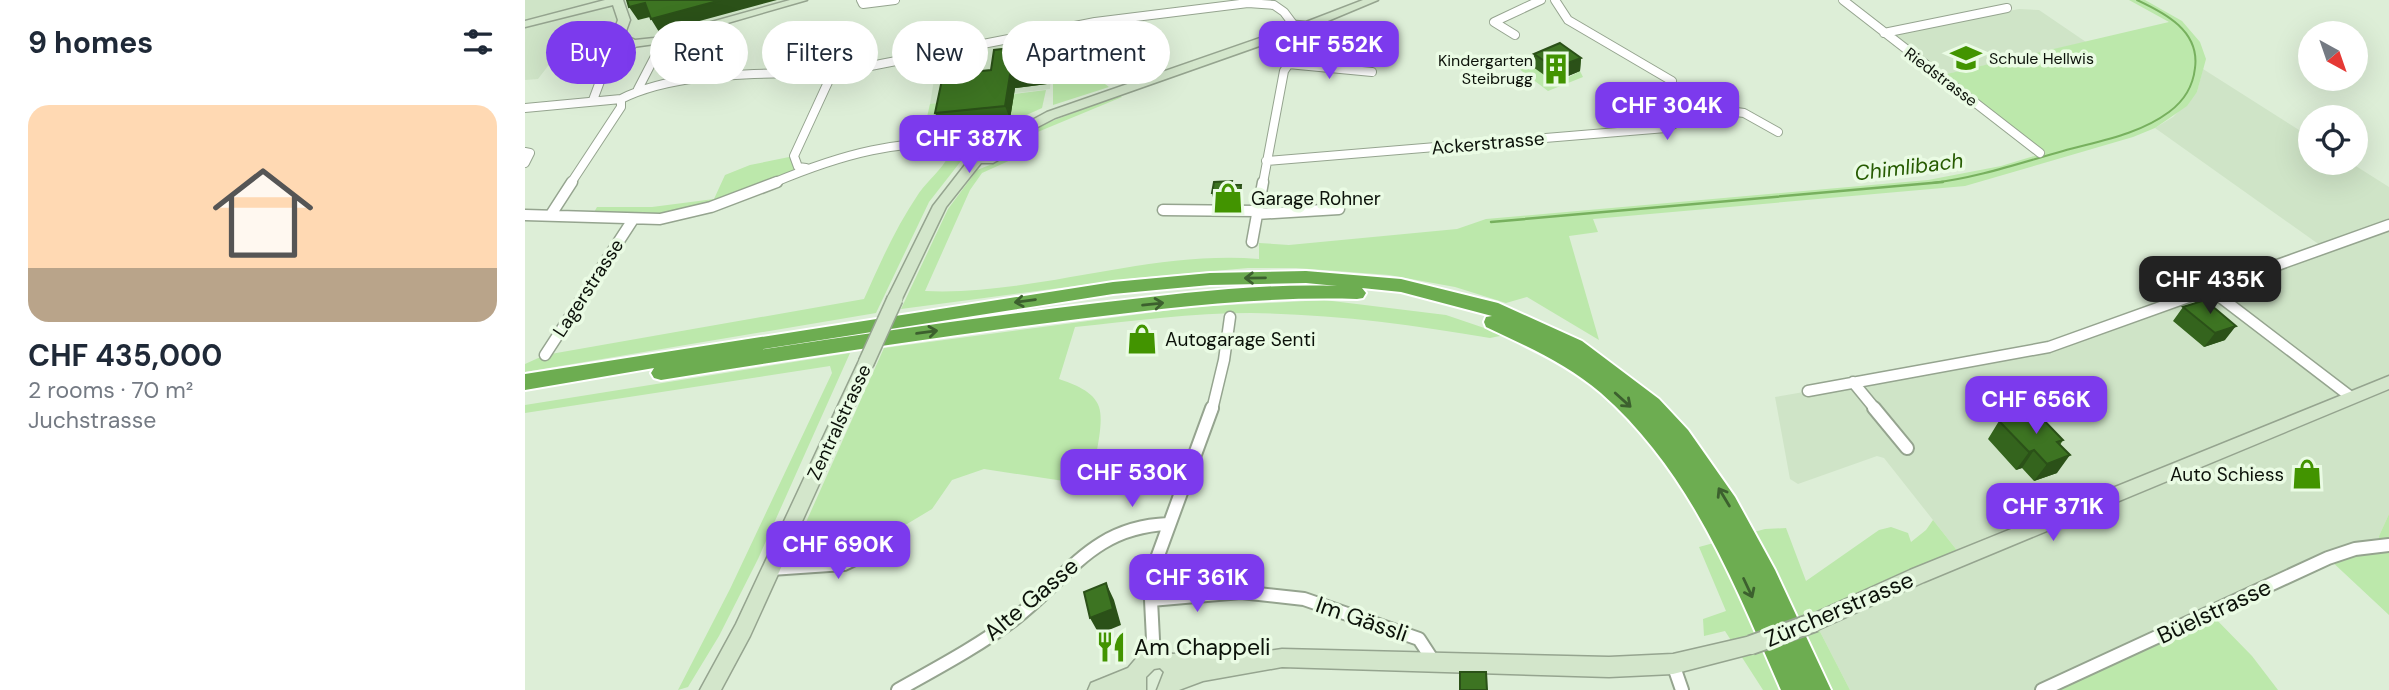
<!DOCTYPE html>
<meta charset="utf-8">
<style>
body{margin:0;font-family:"DM Sans",sans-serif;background:#f2f2f3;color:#1f2937;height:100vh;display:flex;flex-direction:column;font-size:26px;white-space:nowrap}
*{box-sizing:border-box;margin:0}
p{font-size:23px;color:#747a83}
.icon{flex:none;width:38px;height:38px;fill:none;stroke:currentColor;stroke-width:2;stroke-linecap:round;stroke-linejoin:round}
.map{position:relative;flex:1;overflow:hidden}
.drawer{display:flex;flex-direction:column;background:#fff;width:525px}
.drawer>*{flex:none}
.banner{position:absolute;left:21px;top:21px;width:665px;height:63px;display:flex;gap:14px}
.needle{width:46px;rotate:140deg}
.controls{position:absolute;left:1773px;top:21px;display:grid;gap:14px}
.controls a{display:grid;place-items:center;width:70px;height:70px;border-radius:50%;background:#fff;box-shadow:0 7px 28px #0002;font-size:35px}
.price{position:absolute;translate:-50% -60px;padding:0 16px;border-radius:14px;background:#7c3aed;color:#fff;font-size:23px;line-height:46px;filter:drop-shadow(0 2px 4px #0008)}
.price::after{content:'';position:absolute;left:50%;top:42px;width:21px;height:16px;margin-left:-10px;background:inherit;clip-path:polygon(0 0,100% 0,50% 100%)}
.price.active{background:#222;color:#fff}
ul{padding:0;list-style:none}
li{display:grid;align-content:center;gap:14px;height:371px;padding:0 28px}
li+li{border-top:2px solid #e0e1e3}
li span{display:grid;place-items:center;height:217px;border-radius:21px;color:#555}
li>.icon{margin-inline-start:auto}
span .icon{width:126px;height:126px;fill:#fffc;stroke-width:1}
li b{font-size:30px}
h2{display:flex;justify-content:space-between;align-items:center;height:84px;padding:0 28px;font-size:30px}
.pill{padding:0 24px;border-radius:32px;background:#fff;box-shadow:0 7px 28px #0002;font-size:24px;line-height:63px}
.pill.active{background:#7c3aed;color:#fff}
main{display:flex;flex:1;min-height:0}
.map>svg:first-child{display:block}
.built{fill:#cfe4c7}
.green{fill:#bce8ab}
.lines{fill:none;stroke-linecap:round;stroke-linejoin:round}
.stream-far1{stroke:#77b05e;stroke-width:2}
.stream{stroke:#77b05e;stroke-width:2.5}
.street-far2-casing{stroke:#95a48f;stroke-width:10}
.street-far1-casing{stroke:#95a48f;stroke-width:13}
.street-casing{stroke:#95a48f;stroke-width:16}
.secondary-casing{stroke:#95a48f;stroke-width:3}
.highway-casing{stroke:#fff;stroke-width:4}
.street-far2{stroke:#fff;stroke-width:8}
.street-far1{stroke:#fff;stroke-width:10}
.street{stroke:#fff;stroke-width:12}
.secondary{fill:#d3e6cb;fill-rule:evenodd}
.highway{fill:#6dad51;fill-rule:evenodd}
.secondary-bridge-far1-casing{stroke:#95a48f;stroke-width:18;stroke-linecap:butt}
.secondary-bridge-casing{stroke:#95a48f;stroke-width:22;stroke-linecap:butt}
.secondary-bridge-far1{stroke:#d3e6cb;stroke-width:15}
.secondary-bridge{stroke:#d3e6cb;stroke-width:18}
.wall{fill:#34641d}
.shaded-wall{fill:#2b5118}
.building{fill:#3d7422;stroke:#2b5118;stroke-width:2}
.oneway{stroke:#3c602e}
.labels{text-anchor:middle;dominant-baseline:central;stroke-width:7;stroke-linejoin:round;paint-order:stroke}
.far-poi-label{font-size:16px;fill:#0c120a;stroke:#eafbe4;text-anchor:start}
.far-street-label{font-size:16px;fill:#0c120a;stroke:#eafbe4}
.street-label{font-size:19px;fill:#0c120a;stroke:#eafbe4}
.poi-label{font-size:19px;fill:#0c120a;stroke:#eafbe4;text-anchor:start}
.water-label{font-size:21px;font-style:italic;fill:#265b01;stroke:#eafbe4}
.near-street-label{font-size:23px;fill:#0c120a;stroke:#eafbe4}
.near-poi-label{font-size:23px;fill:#0c120a;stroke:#eafbe4;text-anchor:start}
</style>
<main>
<section class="drawer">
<h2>9 homes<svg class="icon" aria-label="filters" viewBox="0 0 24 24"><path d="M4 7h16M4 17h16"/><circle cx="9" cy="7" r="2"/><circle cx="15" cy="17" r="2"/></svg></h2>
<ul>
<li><span style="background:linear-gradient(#ffd9b3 75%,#b9a48a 0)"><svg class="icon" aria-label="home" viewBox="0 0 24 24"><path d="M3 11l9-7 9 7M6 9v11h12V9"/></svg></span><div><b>CHF 435,000</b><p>2 rooms · 70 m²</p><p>Juchstrasse</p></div></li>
</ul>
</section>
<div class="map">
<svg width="1864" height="690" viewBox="0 0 1864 690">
<rect width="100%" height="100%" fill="#ddeed7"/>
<path class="built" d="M0,0H277L23,66L13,79L0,80Z
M1494,9L1514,10L1561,42L1413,76L1368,40L1372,33Z
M530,31L525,89L490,93L487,120L401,130L413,54Z
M1678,69L1785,137V163H1826L1864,187V514L1854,536V545L1830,549L1517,690H1325L1290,622L1438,558L1359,458L1352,456L1273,484L1265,479L1250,397L1485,356L1799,248L1630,128L1648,117L1672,92Z"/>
<path class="green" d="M1604,0H1620L1657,21L1675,42L1681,59L1672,92L1662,106L1630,128L1608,137L1440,186L1068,219L1073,232L1044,236L1074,340L1002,297L981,303L930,287L864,275L771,268H723L611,278L376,309L423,209L452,170L480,159L492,139L512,127L594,95L597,97L503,136L496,143L495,152L488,159L457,173L445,190L400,291C511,296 622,250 734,259V243L764,245L932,229L961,219L1403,180L1476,166L1516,154L1413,76L1644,22Z
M1031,48L1020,77L1040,79L1055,71L1058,77L1023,91L989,65Z
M579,57L580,84L584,87L528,105V62Z
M521,90L517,108L466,131L447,134H398L405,104L421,102L430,126L485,119L481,95Z
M398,144L431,149L436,161L404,202L351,313L0,372V364L20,355L339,299C355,263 371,227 394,193C404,179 416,171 424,155L416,149L384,147Z
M269,156V162L281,168L152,217L67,216L72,207H127L189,199L200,175L225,165Z
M799,300L921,315L980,335L965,338C885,324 806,314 726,313C667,313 608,321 550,327L534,379C548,384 569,391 574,407C580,424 568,466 565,485L459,469L427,480L407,509L377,527L354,531L335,553L293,559L265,558L359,348L669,307Z
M325,353L233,559L194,636L163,687L153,690L205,589L307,373L305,366L0,413V405Z
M1864,514V615L1803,558L1854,545V536Z
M1408,520L1438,558L1290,622L1325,690H1238L1200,631L1179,636L1178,619L1201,611L1174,547L1240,529L1261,528L1281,581L1354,530L1366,527L1383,533L1386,542L1401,530Z
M1685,613L1727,656L1753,690H1517Z"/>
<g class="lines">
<path class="stream-far1" d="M1407,183C1451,178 1495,163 1538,151C1574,141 1613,135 1644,112C1659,101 1668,86 1670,68C1675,31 1640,13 1612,0"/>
<path class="stream" d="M966,222L1418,182"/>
<g class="street-far2-casing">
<path id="street-far2" d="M336,0L338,4L370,0
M1030,0L1043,20L1147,81
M1318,0L1515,153
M570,22L572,53
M1359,33L1482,8
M990,35L969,22L1016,0
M763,64L847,72
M113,89L139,39
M96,99C154,70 236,75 300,72L310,75
M68,100L77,76L108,44
M0,108L96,99
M0,152L5,153L0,163
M741,161L1141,128L1181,108L1219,113L1253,132
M281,168L273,167L269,156L304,80L320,71L570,22L723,3L749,5L759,12L768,24
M46,183L96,107V99
M248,183C312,156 380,135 450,147
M738,183L759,71L779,41L776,34"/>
</g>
<g class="street-far1-casing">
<path id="street-far1" d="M638,210L731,211
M27,213L47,182
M731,214L814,209
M0,215L135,219L186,207L252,182
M727,242L738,182
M1686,290L1826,397
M20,355L107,221
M1328,382L1351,410
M1283,391L1524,347L1864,225
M687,410L699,360L705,317"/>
</g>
<g class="street-casing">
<path id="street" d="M1349,408L1382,448
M246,569L319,564L367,541
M626,600L716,592L779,599L894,639L909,662
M629,659L626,600L631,561L687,408
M1148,664L1157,690
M373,690C412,668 452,647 488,620C543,578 566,527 643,524
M1517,690L1803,558L1830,549L1864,545"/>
</g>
<g class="secondary-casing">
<path id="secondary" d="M80,0H98L105,20L101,31L103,37L110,40L129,38L265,0H282L130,44L108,47L92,39L89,31L93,20L88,5L0,27V21Z
M838,0H853L786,28V32L773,38L760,37L530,118L482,143V155L468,163H456L421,207L375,303H365L362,299L408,206L443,161L441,150L459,139L470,140L522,112L755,31V27L768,21L781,22ZM770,28H775L776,29L766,31ZM465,146L471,147V150L461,156L454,155V152Z
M341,357L347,359L349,363L225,636L196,690H175L211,624L333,363L335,359Z
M1864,376V389L1399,582L1297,628L1290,631L1283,628L1280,622L1283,616L1385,570Z
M1226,636L1233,638L1236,645L1233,652L1148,674L1084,677L757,667L678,681L654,690H632L639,672L635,668L629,669L621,677V690H563L566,683L603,668L614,655L628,650L648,654L689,649L696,651L699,658L757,649L1084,657L1148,654Z"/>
</g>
<g class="highway-casing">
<path id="highway" d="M781,271L876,279L973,303L1057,341L1134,399L1163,430L1210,497L1250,570L1306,690H1256C1209,583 1166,472 1076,393C1042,364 1001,346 961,327L959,322L961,317L967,316L876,292L837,288L841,293L838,298L832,299C731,296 631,309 530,322C398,339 267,359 136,380L129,378L126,373L129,368L0,390V374L588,282L685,273ZM781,283L812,286C732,283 653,294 573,303C455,317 337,334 220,352L588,294L685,285Z"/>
</g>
<use href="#street-far2" class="street-far2"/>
<use href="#street-far1" class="street-far1"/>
<use href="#street" class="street"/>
<use href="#secondary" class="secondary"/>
<use href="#highway" class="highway"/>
<g class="secondary-bridge-far1-casing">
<path id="secondary-bridge-far1" d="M341,363L370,299"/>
</g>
<g class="secondary-bridge-casing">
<path id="secondary-bridge" d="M1226,645L1290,622"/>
</g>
<use href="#secondary-bridge-far1" class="secondary-bridge-far1"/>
<use href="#secondary-bridge" class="secondary-bridge"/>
</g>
<path class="wall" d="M521,44L525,57L522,84L490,88L485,119L416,127L410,113L466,70Z
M1009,54L1056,58L1055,71L1029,82L1008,67Z
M707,181V185L718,194L717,203L689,202L687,193Z
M1658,307L1700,340L1679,347L1648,321Z
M1474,421L1538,440L1535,445L1532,473L1509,481L1497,468L1491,470L1463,439Z"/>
<path class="shaded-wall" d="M196,0H252L134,32L126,19Z
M120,3L129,16L113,20L104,7Z
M521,44L525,57L522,84L490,88L485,119L480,106L485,75Z
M1056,58L1055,71L1029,82L1030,68Z
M716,185L718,194L717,203L715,194Z
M1711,326L1700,340L1679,347L1690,333Z
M1509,450L1497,468L1491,470L1504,452Z
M1545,455L1532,473L1509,481L1522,464Z
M581,583L589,600L596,625L574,634L565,618Z"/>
<path class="building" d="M102,0H196L126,19L120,3L104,7Z
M1035,43L1056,58L1030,68L1009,54Z
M521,44L518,71L485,75L480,106L410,113L418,75L466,70L469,50Z
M707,181L706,185H716L715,194L687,193L689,182Z
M1680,300L1711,326L1690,333L1658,307Z
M1508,409L1538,440L1532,442L1545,455L1522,464L1509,450L1504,452L1474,421Z
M581,583L588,609L565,618L559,592Z
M935,672H961L962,690H935Z"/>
<defs><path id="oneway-shaft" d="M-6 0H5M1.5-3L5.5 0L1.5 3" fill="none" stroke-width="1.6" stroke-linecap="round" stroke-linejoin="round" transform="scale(1.75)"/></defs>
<g class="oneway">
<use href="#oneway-shaft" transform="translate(730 278) rotate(179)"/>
<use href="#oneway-shaft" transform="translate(500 301) rotate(172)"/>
<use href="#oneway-shaft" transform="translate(628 304) rotate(-6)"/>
<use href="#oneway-shaft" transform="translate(402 332) rotate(-8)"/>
<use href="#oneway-shaft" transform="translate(1098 400) rotate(42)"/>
<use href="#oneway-shaft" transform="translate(1199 497) rotate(-121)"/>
<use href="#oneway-shaft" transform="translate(1223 588) rotate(65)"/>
</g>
<defs>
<g id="school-bare" transform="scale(2.415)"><path d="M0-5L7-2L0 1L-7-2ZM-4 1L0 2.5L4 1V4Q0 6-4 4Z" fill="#429400" stroke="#eafbe4" stroke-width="2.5" paint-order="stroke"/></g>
<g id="building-bare" transform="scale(2.415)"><path d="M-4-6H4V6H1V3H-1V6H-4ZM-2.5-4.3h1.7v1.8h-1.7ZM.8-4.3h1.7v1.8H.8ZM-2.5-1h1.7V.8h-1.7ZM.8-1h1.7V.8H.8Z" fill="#429400" stroke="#eafbe4" stroke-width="2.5" paint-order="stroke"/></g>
<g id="shop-bare" transform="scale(2.415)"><path d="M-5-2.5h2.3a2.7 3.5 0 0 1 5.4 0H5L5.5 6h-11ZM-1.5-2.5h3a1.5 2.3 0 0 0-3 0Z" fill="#429400" stroke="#eafbe4" stroke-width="2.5" paint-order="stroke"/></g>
<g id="restaurant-bare" transform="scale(2.415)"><path d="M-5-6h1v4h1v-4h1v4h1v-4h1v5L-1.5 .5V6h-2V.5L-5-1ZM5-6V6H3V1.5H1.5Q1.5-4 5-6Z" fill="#429400" stroke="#eafbe4" stroke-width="2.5" paint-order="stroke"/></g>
</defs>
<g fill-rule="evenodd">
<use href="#school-bare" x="1441" y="58"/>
<use href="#building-bare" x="1031" y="69"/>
<use href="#shop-bare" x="703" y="198"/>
<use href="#shop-bare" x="617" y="339"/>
<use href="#shop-bare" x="1782" y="474"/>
<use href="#restaurant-bare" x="586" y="647"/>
</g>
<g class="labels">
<g class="far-poi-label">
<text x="1464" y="58">Schule Hellwis</text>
<text x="1008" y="60" text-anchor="end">Kindergarten<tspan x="1008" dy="18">Steibrugg</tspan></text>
</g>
<g class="far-street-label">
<text transform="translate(1416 77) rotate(37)">Riedstrasse</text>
</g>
<g class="street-label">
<text transform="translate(963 143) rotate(-5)">Ackerstrasse</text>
<text transform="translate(63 288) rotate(-57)">Lagerstrasse</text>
<text transform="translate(314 422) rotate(-65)">Zentralstrasse</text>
</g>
<g class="poi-label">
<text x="726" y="198">Garage Rohner</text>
<text x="640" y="339">Autogarage Senti</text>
<text x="1759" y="474" text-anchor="end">Auto Schiess</text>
</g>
<g class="water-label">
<text transform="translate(1384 167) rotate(-7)">Chimlibach</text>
</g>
<g class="near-street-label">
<text transform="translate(506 599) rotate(-40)">Alte Gasse</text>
<text transform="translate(1314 609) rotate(-23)">Zürcherstrasse</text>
<text transform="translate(1689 611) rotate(-25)">Büelstrasse</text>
<text transform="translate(837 619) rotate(19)">Im Gässli</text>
</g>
<g class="near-poi-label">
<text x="609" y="647">Am Chappeli</text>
</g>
</g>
</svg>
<div class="controls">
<a><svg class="needle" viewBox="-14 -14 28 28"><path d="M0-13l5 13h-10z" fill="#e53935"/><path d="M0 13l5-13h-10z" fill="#747a83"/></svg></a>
<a><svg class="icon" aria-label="locate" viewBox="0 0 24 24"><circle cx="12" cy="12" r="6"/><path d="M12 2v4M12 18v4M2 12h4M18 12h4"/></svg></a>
</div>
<b class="price" style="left:804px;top:81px">CHF 552K</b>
<b class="price" style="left:1142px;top:142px">CHF 304K</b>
<b class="price" style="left:444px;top:175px">CHF 387K</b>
<b class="price active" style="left:1685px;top:316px">CHF 435K</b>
<b class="price" style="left:1511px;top:436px">CHF 656K</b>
<b class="price" style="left:607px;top:509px">CHF 530K</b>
<b class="price" style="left:1528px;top:543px">CHF 371K</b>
<b class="price" style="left:313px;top:581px">CHF 690K</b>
<b class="price" style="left:672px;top:614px">CHF 361K</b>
<div class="banner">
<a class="pill active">Buy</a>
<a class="pill">Rent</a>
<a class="pill">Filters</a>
<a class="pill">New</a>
<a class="pill">Apartment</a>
</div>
</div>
</main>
